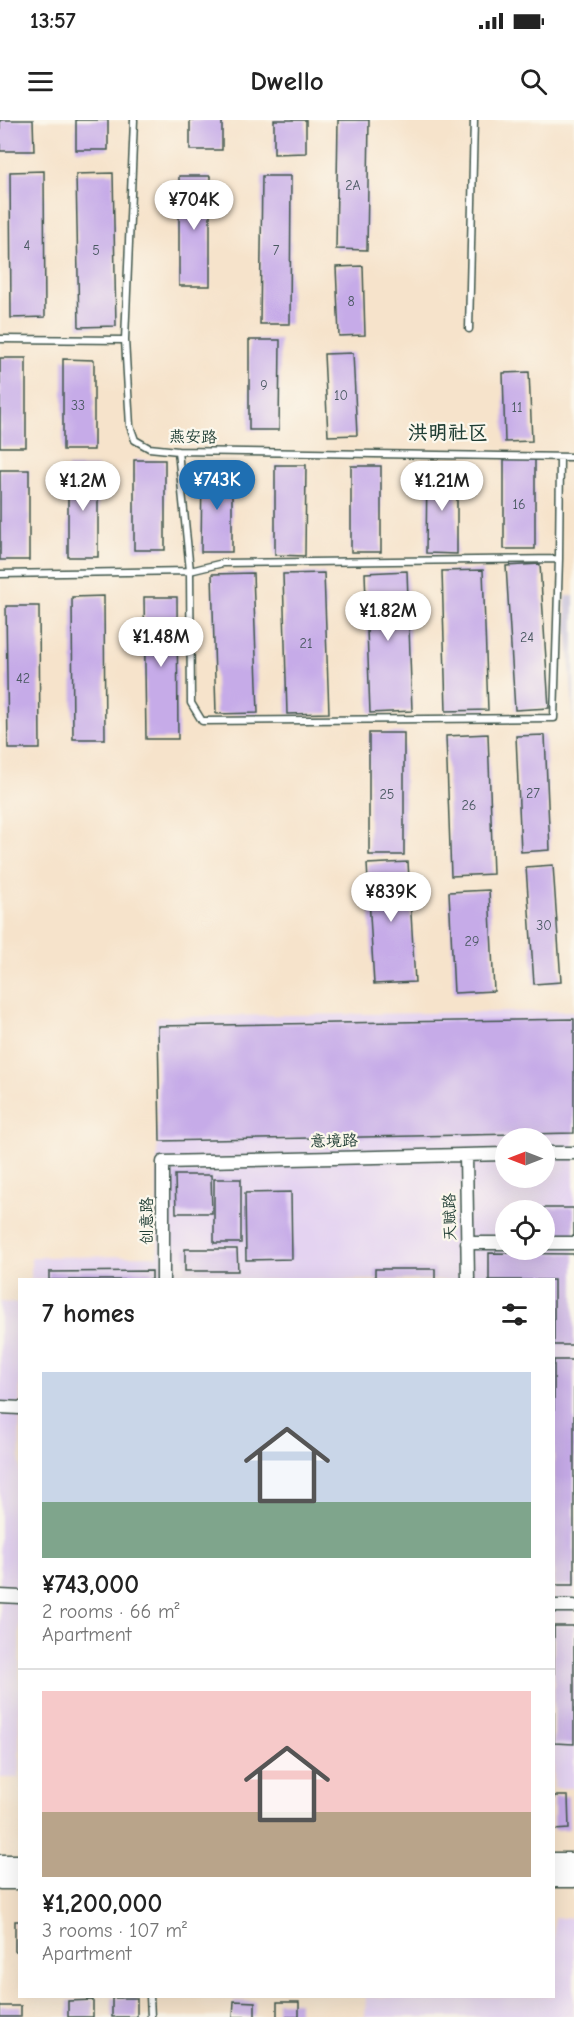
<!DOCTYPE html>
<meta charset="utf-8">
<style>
body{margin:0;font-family:"Comic Neue","LXGW WenKai TC",sans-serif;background:#f2f2f2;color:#222;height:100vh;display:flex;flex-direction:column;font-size:22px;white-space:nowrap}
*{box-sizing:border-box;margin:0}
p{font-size:20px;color:#767676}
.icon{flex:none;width:33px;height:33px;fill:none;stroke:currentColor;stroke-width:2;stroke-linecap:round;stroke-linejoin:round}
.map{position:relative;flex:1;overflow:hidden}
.details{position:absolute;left:18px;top:1158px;width:537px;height:720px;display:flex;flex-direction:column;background:#fff;border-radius:0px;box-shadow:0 6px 24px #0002}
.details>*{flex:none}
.needle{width:39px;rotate:270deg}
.controls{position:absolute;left:495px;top:1008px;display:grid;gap:12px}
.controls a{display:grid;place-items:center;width:60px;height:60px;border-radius:50%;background:#fff;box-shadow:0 6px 24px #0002;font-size:30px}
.price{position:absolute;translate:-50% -51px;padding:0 14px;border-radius:21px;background:#fff;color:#222;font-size:20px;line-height:39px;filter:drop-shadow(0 2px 3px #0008)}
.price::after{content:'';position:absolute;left:50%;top:36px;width:18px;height:14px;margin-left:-9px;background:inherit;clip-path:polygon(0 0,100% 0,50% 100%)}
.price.selected{background:#1f6fb2;color:#fff}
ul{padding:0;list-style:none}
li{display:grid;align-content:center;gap:12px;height:318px;padding:0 24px}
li+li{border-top:2px solid #e0e0e0}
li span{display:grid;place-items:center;height:186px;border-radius:0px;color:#555}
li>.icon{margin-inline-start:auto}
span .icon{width:108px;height:108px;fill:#fffc;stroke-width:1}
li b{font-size:26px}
h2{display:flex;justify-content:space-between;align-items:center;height:72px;padding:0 24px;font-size:26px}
.status{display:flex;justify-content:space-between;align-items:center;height:42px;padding:0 30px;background:#fff;direction:ltr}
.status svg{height:16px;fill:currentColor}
header{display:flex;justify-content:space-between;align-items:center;height:78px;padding:0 24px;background:#fff;font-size:27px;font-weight:600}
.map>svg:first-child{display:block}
.built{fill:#e4d3f1;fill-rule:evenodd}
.industrial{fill:#c6c0d9}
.building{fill:#c6abe8}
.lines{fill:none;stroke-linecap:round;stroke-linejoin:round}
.lane-casing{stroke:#3f564b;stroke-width:9}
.street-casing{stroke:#3f564b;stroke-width:15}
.secondary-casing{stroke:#3f564b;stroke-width:21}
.lane{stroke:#fff;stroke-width:6}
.street{stroke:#fff;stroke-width:12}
.secondary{stroke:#fff;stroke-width:18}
.labels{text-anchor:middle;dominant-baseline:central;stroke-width:4.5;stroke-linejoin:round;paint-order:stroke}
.number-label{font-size:14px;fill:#495861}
.street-label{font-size:16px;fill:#1f3d34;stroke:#fbf7ec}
.quarter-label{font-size:20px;font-weight:bold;fill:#1f3d34;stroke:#fbf7ec}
</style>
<div class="status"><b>13:57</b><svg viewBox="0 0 49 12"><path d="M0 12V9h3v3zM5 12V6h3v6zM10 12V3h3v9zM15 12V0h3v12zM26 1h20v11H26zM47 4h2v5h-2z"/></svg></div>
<header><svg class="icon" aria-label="menu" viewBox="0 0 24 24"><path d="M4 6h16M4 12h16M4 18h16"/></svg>Dwello<svg class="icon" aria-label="search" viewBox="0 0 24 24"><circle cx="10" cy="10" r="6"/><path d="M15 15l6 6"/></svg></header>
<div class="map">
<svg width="574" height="1897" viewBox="0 0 574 1897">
<rect width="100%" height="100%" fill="#fbf7ec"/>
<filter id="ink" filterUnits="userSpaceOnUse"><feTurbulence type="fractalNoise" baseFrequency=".0167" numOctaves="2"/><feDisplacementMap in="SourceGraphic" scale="12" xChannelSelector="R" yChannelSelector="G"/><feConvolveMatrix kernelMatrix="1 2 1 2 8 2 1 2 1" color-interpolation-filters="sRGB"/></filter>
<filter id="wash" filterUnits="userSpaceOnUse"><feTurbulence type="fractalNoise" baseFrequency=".008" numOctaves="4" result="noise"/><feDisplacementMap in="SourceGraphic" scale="24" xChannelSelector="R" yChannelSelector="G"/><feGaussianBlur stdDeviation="1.35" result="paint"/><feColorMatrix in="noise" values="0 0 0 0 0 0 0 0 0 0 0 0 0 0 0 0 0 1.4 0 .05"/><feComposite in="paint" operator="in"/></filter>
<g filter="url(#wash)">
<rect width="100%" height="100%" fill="#f6e3cb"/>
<path class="built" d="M574,891V1668H554V1160H31V1137L158,1136L156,897ZM506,1018H544V1058H506ZM506,1090H544V1130H506Z
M0,1182L20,1183L19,1658H0Z
M554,1798H574V1897H365L366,1877L554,1876Z"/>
<path class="industrial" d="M565,476H574V605Z"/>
<g id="blocks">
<path class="building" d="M0,0H33L34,31H0Z
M76,0H108V30H76Z
M190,0H222V30H190Z
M274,0H306V33L274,34Z
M338,0H369L367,130L336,129Z
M44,51L45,197L11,198L10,52Z
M113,53L116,206L79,207L76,54Z
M179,56H210V166H179Z
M262,56H291L290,204H260Z
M363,146L365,215L339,216L336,147Z
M249,220H280L279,310H249Z
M353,233L357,315L328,316L324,234Z
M0,238H26V327H0Z
M63,239L94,240V330H63Z
M529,252L532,321L505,322L503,253Z
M504,339H535V429H504Z
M134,340H165V430H134Z
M275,345H306L305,436L275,435Z
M351,346H381V432H351Z
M68,347H98V437H68Z
M202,349H232V432H201Z
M427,349H450V356H457V434L426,433Z
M0,350H29V440H0Z
M540,444L549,588L515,590L506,446Z
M483,450L488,590L446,591L442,451Z
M407,451L412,591L370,593L365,453Z
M253,453L258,593L216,594L212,454Z
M324,453L329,593L287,594L283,454Z
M104,476L105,619H73L72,477Z
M144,477H177L178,619H146Z
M6,486H39L40,629H8Z
M369,613H404V735H369Z
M488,614L493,754L451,756L446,616Z
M545,615L550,730L521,732L516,616Z
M408,742L415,862L374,864L367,744Z
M553,745L561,862L534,864L526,747Z
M489,770L494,871L454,873L449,772Z
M574,899V1013L160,1021L158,906Z
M175,1055H211L212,1093H176Z
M214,1059H241V1123H214Z
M291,1072L292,1139L246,1140L245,1073Z
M514,1088H574V1117H544V1090H514Z
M185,1129H237L238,1151H185Z
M489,1133L574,1134V1225H554V1160H489Z
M375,1149H435V1160H375Z
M152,1151V1160H49V1152Z
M554,1240H574V1465H554Z
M554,1506H574V1624L554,1623Z
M554,1676H568L569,1709L554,1710Z
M15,1801H20V1831H15Z
M112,1878H137V1897H112Z
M93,1880V1897H68V1881Z
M234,1881L255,1882V1897H233Z
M277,1882H299V1897H277Z
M0,1886H21V1897H0Z"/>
</g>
</g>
<g filter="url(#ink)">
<use href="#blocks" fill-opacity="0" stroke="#3f564b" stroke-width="1.5"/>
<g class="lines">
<g class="lane-casing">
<path id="lane" d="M134,0L125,220L130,306L135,320L149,328L178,331L574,337
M469,209L474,0
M0,219L125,220
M178,331L190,451L191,583L202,601L554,598L559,439
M0,454L190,451L223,443L559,439L560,337
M150,1876L151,1897"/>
</g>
<g class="street-casing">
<path id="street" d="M544,1033H574
M466,1035L468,1160
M467,1123H506
M544,1123H574
M163,1160V1042L506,1034
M0,1287L20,1288
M0,1476L20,1477
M554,1486H574"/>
</g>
<g class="secondary-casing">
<path id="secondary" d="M554,1742H574
M0,1744H20
M554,1758H574
M0,1760H20"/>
</g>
<use href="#lane" class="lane"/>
<use href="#street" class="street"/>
<use href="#secondary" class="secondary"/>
</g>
</g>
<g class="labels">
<g class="number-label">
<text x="353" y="65">2A</text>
<text x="27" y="125">4</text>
<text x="96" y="130">5</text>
<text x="276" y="130">7</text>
<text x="351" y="181">8</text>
<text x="264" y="265">9</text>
<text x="341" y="275">10</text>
<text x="78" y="285">33</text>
<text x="517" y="287">11</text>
<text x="519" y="384">16</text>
<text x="527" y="517">24</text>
<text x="306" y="523">21</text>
<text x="23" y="558">42</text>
<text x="533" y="673">27</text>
<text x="387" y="674">25</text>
<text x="469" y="685">26</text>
<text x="544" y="805">30</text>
<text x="472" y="821">29</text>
</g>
<g class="street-label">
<text transform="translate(193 317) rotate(1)">燕安路</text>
<text transform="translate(334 1021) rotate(-1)">意境路</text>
<text transform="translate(450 1097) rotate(-91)">天赋路</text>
<text transform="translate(147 1101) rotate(-90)">创意路</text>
</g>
<g class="quarter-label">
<text x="448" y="312">洪明社区</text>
</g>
</g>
</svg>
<div class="controls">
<a><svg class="needle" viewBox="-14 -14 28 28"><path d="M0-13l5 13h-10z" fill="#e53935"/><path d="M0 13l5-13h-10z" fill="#767676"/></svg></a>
<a><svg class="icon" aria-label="locate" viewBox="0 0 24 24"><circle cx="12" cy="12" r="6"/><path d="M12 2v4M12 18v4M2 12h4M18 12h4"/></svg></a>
</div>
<b class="price" style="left:194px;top:111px">¥704K</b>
<b class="price selected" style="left:217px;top:391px">¥743K</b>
<b class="price" style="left:83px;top:392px">¥1.2M</b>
<b class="price" style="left:442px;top:392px">¥1.21M</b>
<b class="price" style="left:388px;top:522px">¥1.82M</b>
<b class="price" style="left:161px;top:548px">¥1.48M</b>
<b class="price" style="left:391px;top:803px">¥839K</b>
<section class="details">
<h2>7 homes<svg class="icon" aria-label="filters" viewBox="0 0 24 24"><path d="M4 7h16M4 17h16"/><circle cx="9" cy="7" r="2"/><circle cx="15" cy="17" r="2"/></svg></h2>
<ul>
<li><span style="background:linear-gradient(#c9d6e8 70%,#7fa58c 0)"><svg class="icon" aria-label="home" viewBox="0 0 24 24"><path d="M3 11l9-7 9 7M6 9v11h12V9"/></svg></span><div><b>¥743,000</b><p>2 rooms · 66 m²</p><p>Apartment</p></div></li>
<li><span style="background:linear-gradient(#f6c9c9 65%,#b9a48a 0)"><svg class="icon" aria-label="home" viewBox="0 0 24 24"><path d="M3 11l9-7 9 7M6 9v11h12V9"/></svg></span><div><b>¥1,200,000</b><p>3 rooms · 107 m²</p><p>Apartment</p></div></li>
</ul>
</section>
</div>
